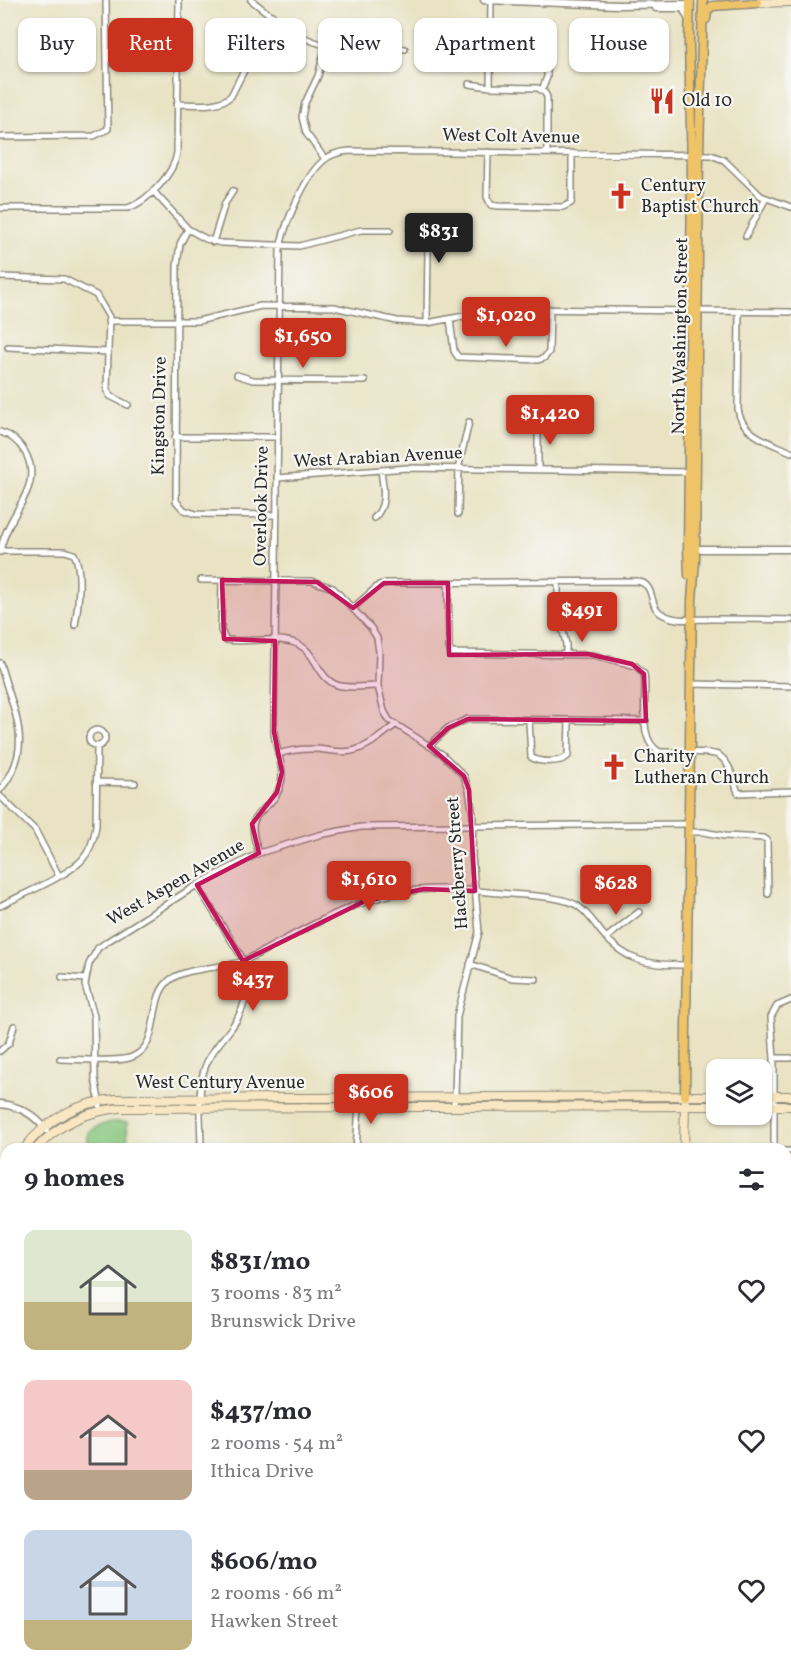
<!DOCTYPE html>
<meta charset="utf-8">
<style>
body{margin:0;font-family:Vollkorn,serif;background:#f2f2f3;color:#2b2b33;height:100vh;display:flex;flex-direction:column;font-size:22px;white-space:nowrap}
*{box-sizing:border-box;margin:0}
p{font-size:20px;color:#7c7c81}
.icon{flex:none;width:33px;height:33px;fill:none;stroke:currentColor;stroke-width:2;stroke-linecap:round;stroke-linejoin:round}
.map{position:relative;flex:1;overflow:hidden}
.sheet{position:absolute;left:0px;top:1143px;width:792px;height:534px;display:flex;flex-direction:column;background:#fff;border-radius:18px 18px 0 0;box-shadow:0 2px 4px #0004}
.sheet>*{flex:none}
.hud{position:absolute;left:18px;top:18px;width:756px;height:54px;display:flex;gap:12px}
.tools{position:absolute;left:706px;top:1059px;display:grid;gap:12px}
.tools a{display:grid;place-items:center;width:66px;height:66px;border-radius:12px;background:#fff;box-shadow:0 2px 4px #0004;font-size:30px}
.price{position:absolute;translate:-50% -51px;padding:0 14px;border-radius:6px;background:#c8321e;color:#fff;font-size:20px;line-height:39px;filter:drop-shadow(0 2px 3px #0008)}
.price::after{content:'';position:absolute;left:50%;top:36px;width:18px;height:14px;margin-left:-9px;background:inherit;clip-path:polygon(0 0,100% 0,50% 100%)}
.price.on{background:#222;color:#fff}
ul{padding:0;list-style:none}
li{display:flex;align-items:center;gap:18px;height:150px;padding:0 24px}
li span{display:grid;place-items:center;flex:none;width:168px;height:120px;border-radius:12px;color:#555}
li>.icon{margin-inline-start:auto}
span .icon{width:72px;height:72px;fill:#fffc;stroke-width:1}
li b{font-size:26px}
h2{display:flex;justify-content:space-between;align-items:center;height:72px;padding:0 24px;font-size:26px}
.tag{padding:0 21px;border-radius:12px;background:#fff;box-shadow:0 2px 4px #0004;font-size:21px;line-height:54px}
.tag.on{background:#c8321e;color:#fff}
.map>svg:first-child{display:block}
.green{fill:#86c77f;stroke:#587955;stroke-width:1.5}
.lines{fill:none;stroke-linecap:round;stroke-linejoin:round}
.minor-casing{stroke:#8a8778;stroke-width:8}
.tertiary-casing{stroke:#8a8778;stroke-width:9}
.secondary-casing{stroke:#8a8778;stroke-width:10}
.primary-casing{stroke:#8a8778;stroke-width:11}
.motorway-casing{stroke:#8a8778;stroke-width:12}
.minor{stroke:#fff;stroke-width:5}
.tertiary{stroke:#fff;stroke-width:6}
.secondary{stroke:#f9e7c3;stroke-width:8}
.primary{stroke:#efc469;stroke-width:8}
.motorway{stroke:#efc469;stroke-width:9}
.marked{fill:#c2185b;fill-opacity:0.2;stroke:#c2185b;stroke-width:4.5;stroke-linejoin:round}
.labels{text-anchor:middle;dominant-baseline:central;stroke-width:4.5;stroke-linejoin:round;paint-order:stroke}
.poi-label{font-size:18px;fill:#2b2b2b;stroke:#f6f6f2;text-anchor:start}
.street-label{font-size:18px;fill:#2b2b2b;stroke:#f6f6f2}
</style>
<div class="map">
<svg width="791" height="1677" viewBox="0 0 791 1677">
<rect width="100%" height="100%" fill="#f6f6f2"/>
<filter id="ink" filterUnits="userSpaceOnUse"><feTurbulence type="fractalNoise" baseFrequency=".0167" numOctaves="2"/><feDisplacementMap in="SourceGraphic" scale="12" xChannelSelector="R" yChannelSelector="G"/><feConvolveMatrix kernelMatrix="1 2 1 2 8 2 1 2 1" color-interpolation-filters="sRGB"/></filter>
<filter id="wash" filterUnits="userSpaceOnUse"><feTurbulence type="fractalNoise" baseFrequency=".008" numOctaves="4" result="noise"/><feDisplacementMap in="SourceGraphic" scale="24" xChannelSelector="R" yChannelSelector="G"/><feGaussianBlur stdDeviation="1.35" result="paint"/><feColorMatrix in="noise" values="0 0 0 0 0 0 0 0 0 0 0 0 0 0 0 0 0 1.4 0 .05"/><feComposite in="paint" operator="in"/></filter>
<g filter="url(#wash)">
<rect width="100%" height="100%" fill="#e9e3c4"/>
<path class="green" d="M112,1122H127L128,1149H88V1133L95,1127Z"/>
</g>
<g filter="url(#ink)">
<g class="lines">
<g class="minor-casing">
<path id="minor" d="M251,0C275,18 300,42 331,46C355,49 380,44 405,49
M490,38H538L547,43V77L542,90
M469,84L490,87L538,88L545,93L547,97V153
M490,87L491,0
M177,104C195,104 217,108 231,96L272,15
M0,137L94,136L108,129L106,0
M488,152L487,197L491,205L498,206L563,207L571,203L572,199V153
M325,159L306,133L302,117L305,103L318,76L326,45
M153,191L188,229L206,239L221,243L299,246L361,230H390
M0,208H128C148,201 174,174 177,153L179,0
M188,229L180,244L177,265L176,501L184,510L196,514L277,515
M410,229L422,236L428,249L427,323
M746,236L766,198
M213,242L225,203L233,191
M0,277L64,279L96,295L109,317L107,389L110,396L128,405
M739,311L738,409C741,435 770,442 791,452
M450,319L454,351L458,357L538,360L544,358L549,352L550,309
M108,321H198L261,306L334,307L397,321L427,323L490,311L517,309L791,312
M8,347L108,352
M237,375L253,380L365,381
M0,432C11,435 19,442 25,452C41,480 21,501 9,526C5,534 2,543 0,552
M175,437H278
M538,469V424
M277,478L407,468L691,472
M458,514L459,465L469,422
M374,518C388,505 383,487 381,470
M1,551H65L74,554C83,569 78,608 75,625
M201,580L312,581L333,588L371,628L377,638L379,652L378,686L384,711L389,720L442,754L464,776L469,790L473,816L472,856L479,932L457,1016L455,1097L453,1107
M222,580L221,631L226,640C248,643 273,636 295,643C316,650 317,678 337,685C349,689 366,686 378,686
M558,582V610L566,644V655
M448,583L449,648L451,653L594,655L636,666L644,674C648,696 636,741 660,752C672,752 709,751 718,755C730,761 734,781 738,793L791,791
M353,608L379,585L387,583L637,581C658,585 646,607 664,615C677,622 696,619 711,619C737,619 764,619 791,620
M0,663C12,710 37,746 0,790
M690,684L791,686
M529,720L531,757C539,763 560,763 568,756L569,720
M89 738a8 8 0 1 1 16 0a8 8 0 1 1-16 0Z
M429,746L448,728L468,719L646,721
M278,754C288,751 299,749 310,749C324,748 337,754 352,751C369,747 382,735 395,725
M96,782L135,783
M0,796L35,830L59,876
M688,832H704L725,836L764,838L767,840L768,894
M259,853C240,803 272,818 281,783C285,767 275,748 274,732L280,250C283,227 305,176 323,161C330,154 339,152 349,151L711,155L724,160L761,196L791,207
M197,885L241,956C252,979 247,1007 232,1027C222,1041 209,1053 204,1070C197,1094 201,1123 201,1149
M0,906C21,895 67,876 82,860C90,851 94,839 96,826L97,746
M606,938L639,912
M470,964L512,978L536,979
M62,977L85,979
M0,1051L9,1043L14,1026
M774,1058H791
M60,1059C78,1059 117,1063 132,1057C163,1045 146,997 171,979C187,968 218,968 237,963C252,959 267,948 282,941C319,921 356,901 398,893C436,885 473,891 511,894C530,896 562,896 578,906C587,912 595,924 602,933C627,963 649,965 686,965
M101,1111L95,1078L94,1016L85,985L89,964L98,948L108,941L197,885L259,853L319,835L361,827L687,824
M356,1149L359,1106
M774,1149V1058L771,1017L777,1006L791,1000
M786,1151H791
M786,1222H791
M0,1285L6,1287
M786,1339L791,1341
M0,1367L6,1359
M0,1431L6,1433
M786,1453L791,1454"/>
</g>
<g class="tertiary-casing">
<path id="tertiary" d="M484,0L618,5L690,4
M656,8H683L688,18
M693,549H791
M0,1104C20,1106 34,1114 46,1130
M0,1478L6,1480
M786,1524L791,1525"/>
</g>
<g class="secondary-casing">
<path id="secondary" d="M752,3L791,2
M762,1096H791
M762,1106H791
M24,1149C46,1119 79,1102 116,1099L717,1096
M36,1149C58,1124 88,1111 120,1108L717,1106
M684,1149L685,1103
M0,1201L6,1184
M0,1231L6,1215
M679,1677V1671"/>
</g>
<g class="primary-casing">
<path id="primary" d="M706,19L707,11L712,6L757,3
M689,575L688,549L692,172L689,43L690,0
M685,1096L692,600L695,561L699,155L703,0"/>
</g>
<g class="motorway-casing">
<path id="motorway" d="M786,1602H791
M786,1619H791
M0,1666L6,1664
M17,1677L32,1671"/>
</g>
<use href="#minor" class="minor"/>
<use href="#tertiary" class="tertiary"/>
<use href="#secondary" class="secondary"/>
<use href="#primary" class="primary"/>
<use href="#motorway" class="motorway"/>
</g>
</g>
<path class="marked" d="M222,580L317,582L353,608L384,583H448L449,655L588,654L632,664L644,674L646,721L468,719L448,728L429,746L464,776L469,790L475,891L424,889L365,901L243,961L197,885L259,853L252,824L277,792L282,772L274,732L275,641L224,639Z"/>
<defs>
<g id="restaurant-bare" transform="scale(2.07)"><path d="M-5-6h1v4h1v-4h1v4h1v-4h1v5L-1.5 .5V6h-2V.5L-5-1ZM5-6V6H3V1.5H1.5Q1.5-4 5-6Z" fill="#c8321e" stroke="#f6f6f2" stroke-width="2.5" paint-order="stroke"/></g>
<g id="church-bare" transform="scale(2.07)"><path d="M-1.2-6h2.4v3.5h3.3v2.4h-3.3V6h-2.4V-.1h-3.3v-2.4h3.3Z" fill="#c8321e" stroke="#f6f6f2" stroke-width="2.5" paint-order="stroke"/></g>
</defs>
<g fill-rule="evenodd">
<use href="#restaurant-bare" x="662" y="101"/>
<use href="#church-bare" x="621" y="196"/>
<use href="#church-bare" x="614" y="767"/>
</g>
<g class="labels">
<g class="poi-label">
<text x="682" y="101">Old 10</text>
<text x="641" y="186">Century<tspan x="641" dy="21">Baptist Church</tspan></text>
<text x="634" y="757">Charity<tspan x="634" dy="21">Lutheran Church</tspan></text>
</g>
<g class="street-label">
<text transform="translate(511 137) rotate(1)">West Colt Avenue</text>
<text transform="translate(681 336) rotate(-89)">North Washington Street</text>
<text transform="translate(160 416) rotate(-89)">Kingston Drive</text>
<text transform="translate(378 458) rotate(-3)">West Arabian Avenue</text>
<text transform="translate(262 506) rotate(-89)">Overlook Drive</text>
<text transform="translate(458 863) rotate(-94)">Hackberry Street</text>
<text transform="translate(176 883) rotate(-30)">West Aspen Avenue</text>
<text x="220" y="1083">West Century Avenue</text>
</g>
</g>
</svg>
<div class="tools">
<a><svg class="icon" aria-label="layers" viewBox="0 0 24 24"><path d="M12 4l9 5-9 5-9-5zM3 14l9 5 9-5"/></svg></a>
</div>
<b class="price on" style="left:439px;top:264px">$831</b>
<b class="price" style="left:506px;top:348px">$1,020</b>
<b class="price" style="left:303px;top:369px">$1,650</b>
<b class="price" style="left:550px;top:446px">$1,420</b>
<b class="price" style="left:582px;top:643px">$491</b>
<b class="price" style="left:369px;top:912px">$1,610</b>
<b class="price" style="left:616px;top:916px">$628</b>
<b class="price" style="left:253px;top:1012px">$437</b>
<b class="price" style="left:371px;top:1125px">$606</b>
<div class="hud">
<a class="tag">Buy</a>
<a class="tag on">Rent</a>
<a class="tag">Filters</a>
<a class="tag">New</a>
<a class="tag">Apartment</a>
<a class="tag">House</a>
</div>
<section class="sheet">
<h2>9 homes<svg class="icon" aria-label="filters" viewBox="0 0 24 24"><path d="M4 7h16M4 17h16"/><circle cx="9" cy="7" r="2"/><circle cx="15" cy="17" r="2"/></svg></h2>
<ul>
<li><span style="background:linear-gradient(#dfe7d0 60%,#c2b280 0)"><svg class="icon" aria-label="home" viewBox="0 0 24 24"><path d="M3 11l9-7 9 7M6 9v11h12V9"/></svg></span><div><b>$831/mo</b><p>3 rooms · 83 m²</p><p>Brunswick Drive</p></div><svg class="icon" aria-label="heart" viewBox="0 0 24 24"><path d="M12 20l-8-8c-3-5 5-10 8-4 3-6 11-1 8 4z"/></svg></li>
<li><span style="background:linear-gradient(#f6c9c9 75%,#b9a48a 0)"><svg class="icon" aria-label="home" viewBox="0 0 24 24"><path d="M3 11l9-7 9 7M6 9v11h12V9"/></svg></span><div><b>$437/mo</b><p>2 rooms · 54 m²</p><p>Ithica Drive</p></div><svg class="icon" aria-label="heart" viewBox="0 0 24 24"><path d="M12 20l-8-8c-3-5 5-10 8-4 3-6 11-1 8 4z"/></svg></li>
<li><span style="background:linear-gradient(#c9d6e8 75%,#c2b280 0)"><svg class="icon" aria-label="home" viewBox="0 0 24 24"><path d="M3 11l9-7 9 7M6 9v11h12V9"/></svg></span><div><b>$606/mo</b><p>2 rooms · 66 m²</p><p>Hawken Street</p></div><svg class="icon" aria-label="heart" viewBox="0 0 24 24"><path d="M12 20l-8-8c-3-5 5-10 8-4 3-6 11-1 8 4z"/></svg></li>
</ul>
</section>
</div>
